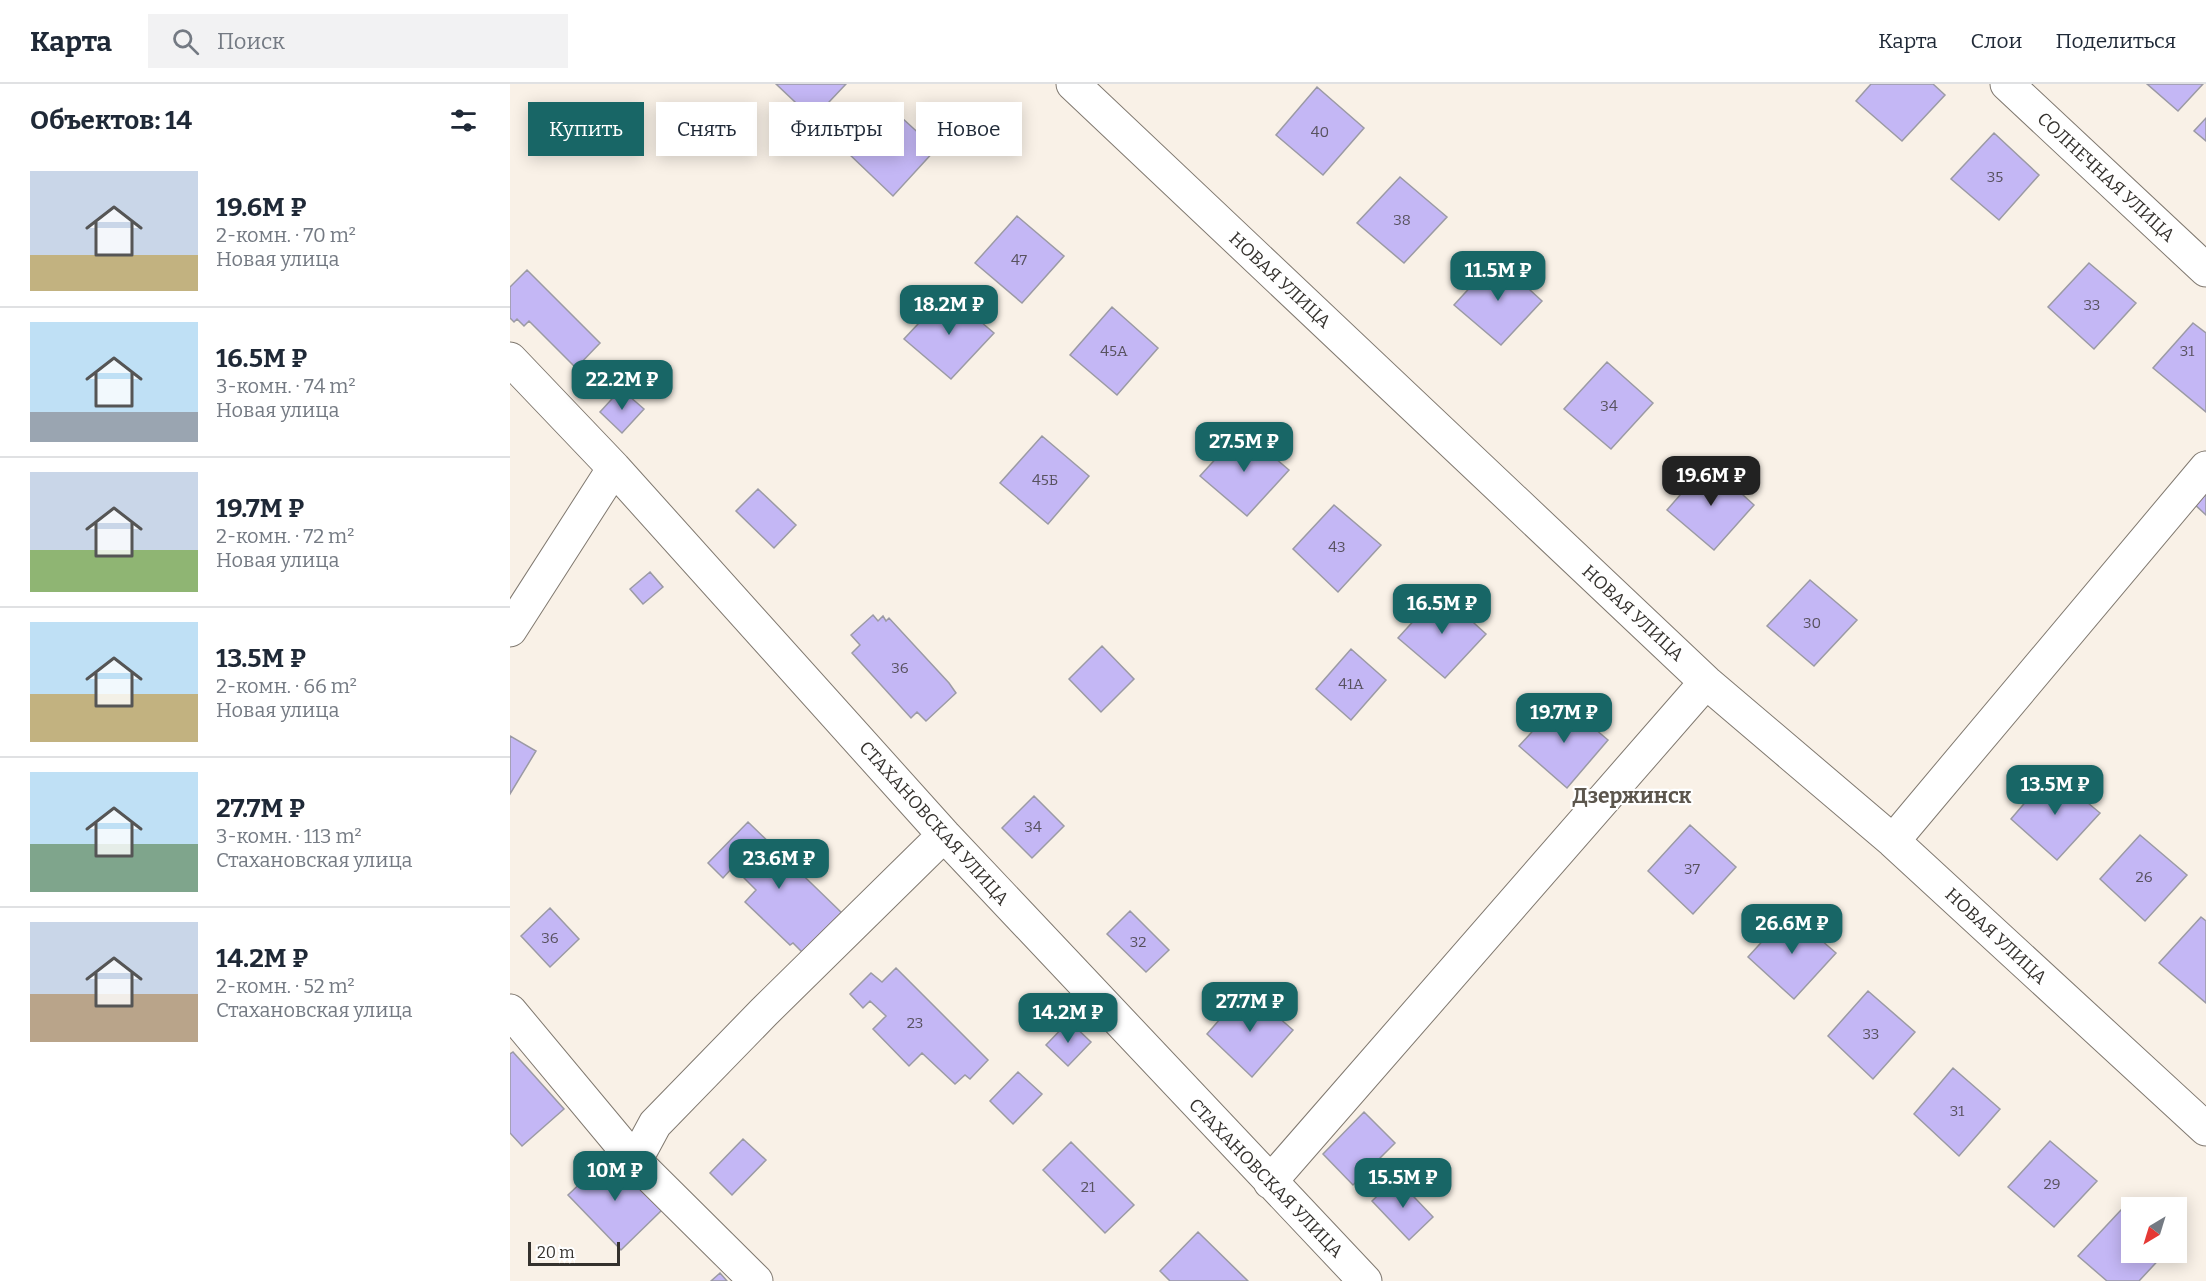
<!DOCTYPE html>
<html lang="ru">
<meta charset="utf-8">
<style>
body{margin:0;font-family:Bitter,serif;background:#f2f2f3;color:#1f2937;height:100vh;display:flex;flex-direction:column;font-size:22px;white-space:nowrap}
*{box-sizing:border-box;margin:0}
p{font-size:20px;color:#747a83}
.icon{flex:none;width:33px;height:33px;fill:none;stroke:currentColor;stroke-width:2;stroke-linecap:round;stroke-linejoin:round}
.map{position:relative;flex:1;overflow:hidden}
.panel{display:flex;flex-direction:column;background:#fff;width:510px}
.panel>*{flex:none}
.hud{position:absolute;left:18px;top:18px;width:570px;height:54px;display:flex;gap:12px}
.needle{width:39px;rotate:218deg}
.tools{position:absolute;left:1611px;top:1113px;display:grid;gap:12px}
.tools a{display:grid;place-items:center;width:66px;height:66px;border-radius:0px;background:#fff;box-shadow:0 3px 15px #0003;font-size:30px}
.scale{position:absolute;left:18px;bottom:15px;width:92px;box-sizing:border-box;padding-left:6px;border:3px solid #34312d;border-top:0;font-size:16px;line-height:21px;white-space:nowrap;color:#34312d;-webkit-text-stroke:4px #fff;paint-order:stroke}
.price{position:absolute;translate:-50% -51px;padding:0 14px;border-radius:12px;background:#186666;color:#fff;font-size:20px;line-height:39px;filter:drop-shadow(0 2px 3px #0008)}
.price::after{content:'';position:absolute;left:50%;top:36px;width:18px;height:14px;margin-left:-9px;background:inherit;clip-path:polygon(0 0,100% 0,50% 100%)}
.price.selected{background:#222;color:#fff}
ul{padding:0;list-style:none}
li{display:flex;align-items:center;gap:18px;height:150px;padding:0 30px}
li+li{border-top:2px solid #e0e1e3}
li span{display:grid;place-items:center;flex:none;width:168px;height:120px;border-radius:0px;color:#555}
li>.icon{margin-inline-start:auto}
span .icon{width:72px;height:72px;fill:#fffc;stroke-width:1}
li b{font-size:26px}
h2{display:flex;justify-content:space-between;align-items:center;height:72px;padding:0 30px;font-size:26px}
.chip{padding:0 21px;border-radius:0px;background:#fff;box-shadow:0 3px 15px #0003;font-size:21px;line-height:54px}
.chip.selected{background:#186666;color:#fff}
header{display:flex;align-items:center;gap:36px;box-sizing:border-box;height:84px;padding:0 30px;background:#fff;border-bottom:2px solid #e0e1e3}
header strong{font-size:28px}
nav{display:flex;gap:33px;margin-inline-start:auto;font-size:21px}
.search{width:420px;height:54px;background:#f2f2f3;display:flex;align-items:center;gap:15px;box-sizing:border-box;padding:0 21px;border-radius:0px;color:#747a83;font-size:22px}
main{display:flex;flex:1;min-height:0}
.map>svg:first-child{display:block}
.building{fill:#c4b7f5;stroke:#9b9aa4;stroke-width:1.5}
.lines{fill:none;stroke-linecap:round;stroke-linejoin:round}
.minor-casing{stroke:#807970;stroke-width:35}
.minor{stroke:#fff;stroke-width:33}
.labels{text-anchor:middle;dominant-baseline:central;stroke-width:4.5;stroke-linejoin:round;paint-order:stroke}
.number-label{font-size:15px;fill:#58525f}
.street-label{font-size:18px;fill:#34312d;stroke:#fff}
.quarter-label{font-size:21px;font-weight:bold;fill:#5c564d;stroke:#fff}
</style>
<header>
<strong>Карта</strong>
<div class="search"><svg class="icon" aria-label="search" viewBox="0 0 24 24"><circle cx="10" cy="10" r="6"/><path d="M15 15l6 6"/></svg>Поиск</div>
<nav><a>Карта</a><a>Слои</a><a>Поделиться</a></nav>
</header>
<main>
<section class="panel">
<h2>Объектов: 14<svg class="icon" aria-label="filters" viewBox="0 0 24 24"><path d="M4 7h16M4 17h16"/><circle cx="9" cy="7" r="2"/><circle cx="15" cy="17" r="2"/></svg></h2>
<ul>
<li><span style="background:linear-gradient(#c9d6e8 70%,#c2b280 0)"><svg class="icon" aria-label="home" viewBox="0 0 24 24"><path d="M3 11l9-7 9 7M6 9v11h12V9"/></svg></span><div><b>19.6M ₽</b><p>2-комн. · 70 m²</p><p>Новая улица</p></div></li>
<li><span style="background:linear-gradient(#bfe0f5 75%,#9aa5b1 0)"><svg class="icon" aria-label="home" viewBox="0 0 24 24"><path d="M3 11l9-7 9 7M6 9v11h12V9"/></svg></span><div><b>16.5M ₽</b><p>3-комн. · 74 m²</p><p>Новая улица</p></div></li>
<li><span style="background:linear-gradient(#c9d6e8 65%,#8fb573 0)"><svg class="icon" aria-label="home" viewBox="0 0 24 24"><path d="M3 11l9-7 9 7M6 9v11h12V9"/></svg></span><div><b>19.7M ₽</b><p>2-комн. · 72 m²</p><p>Новая улица</p></div></li>
<li><span style="background:linear-gradient(#bfe0f5 60%,#c2b280 0)"><svg class="icon" aria-label="home" viewBox="0 0 24 24"><path d="M3 11l9-7 9 7M6 9v11h12V9"/></svg></span><div><b>13.5M ₽</b><p>2-комн. · 66 m²</p><p>Новая улица</p></div></li>
<li><span style="background:linear-gradient(#bfe0f5 60%,#7fa58c 0)"><svg class="icon" aria-label="home" viewBox="0 0 24 24"><path d="M3 11l9-7 9 7M6 9v11h12V9"/></svg></span><div><b>27.7M ₽</b><p>3-комн. · 113 m²</p><p>Стахановская улица</p></div></li>
<li><span style="background:linear-gradient(#c9d6e8 60%,#b9a48a 0)"><svg class="icon" aria-label="home" viewBox="0 0 24 24"><path d="M3 11l9-7 9 7M6 9v11h12V9"/></svg></span><div><b>14.2M ₽</b><p>2-комн. · 52 m²</p><p>Стахановская улица</p></div></li>
</ul>
</section>
<div class="map">
<svg width="1696" height="1197" viewBox="0 0 1696 1197">
<rect width="100%" height="100%" fill="#f9f1e7"/>
<path class="building" d="M266,0H336L303,35Z
M1361,0H1423L1435,11L1392,57L1346,17Z
M1637,0H1693L1668,27Z
M807,3L854,44L813,91L766,51Z
M380,23L426,65L383,112L338,69Z
M1696,34V57L1684,47Z
M1484,49L1529,91L1489,136L1441,95Z
M890,93L937,133L894,179L847,139Z
M507,132L554,172L512,219L465,179Z
M986,175L1032,217L991,261L944,221Z
M1579,179L1626,219L1584,265L1538,223Z
M17,186L90,259L66,284L19,237L14,242L7,235L4,238L0,234V203Z
M437,209L484,249L441,295L394,255Z
M602,223L648,264L607,311L560,271Z
M1683,239L1696,249V328L1643,284Z
M1097,278L1143,319L1101,365L1054,325Z
M111,305L134,325L112,349L90,328Z
M732,346L779,386L737,432L690,392Z
M532,352L579,392L538,440L490,399Z
M1198,379L1244,421L1204,466L1157,426Z
M1696,403V431L1682,418Z
M248,405L286,441L264,464L226,427Z
M824,421L871,461L828,508L783,465Z
M140,488L153,503L133,520L120,505Z
M1300,496L1347,536L1304,582L1257,542Z
M930,508L976,550L935,594L888,554Z
M363,531L368,537L373,532L376,537L379,534L439,599L446,609L416,637L407,628L401,634L342,569L350,561L341,551Z
M592,562L624,595L591,628L559,595Z
M841,565L876,596L841,636L806,605Z
M1051,616L1098,656L1057,704L1009,662Z
M0,652L26,667L0,710Z
M1541,688L1590,729L1547,776L1501,735Z
M524,712L554,742L522,774L492,744Z
M238,738L335,832L296,872L283,859L280,861L235,818L246,806L223,783L213,794L198,779Z
M1180,741L1226,783L1183,830L1138,787Z
M1630,751L1677,791L1635,837L1590,795Z
M40,824L69,855L40,883L11,852Z
M620,827L659,866L636,888L597,850Z
M1279,828L1326,869L1284,915L1238,873Z
M1691,833L1696,837V919L1649,879Z
M386,884L478,976L460,995L455,991L445,1000L412,969L399,982L363,945L376,932L360,917L353,924L340,910L361,889L372,898Z
M736,905L783,946L742,993L697,950Z
M1358,907L1405,948L1363,995L1318,952Z
M559,937L581,958L558,982L536,961Z
M3,968L54,1025L12,1062L0,1049V970Z
M1443,984L1490,1025L1449,1072L1404,1030Z
M508,988L532,1010L503,1040L480,1017Z
M854,1028L885,1059L843,1101L813,1070Z
M233,1055L256,1076L222,1111L200,1089Z
M1540,1057L1587,1097L1544,1143L1498,1103Z
M561,1058L624,1121L595,1149L533,1086Z
M100,1071L152,1126L111,1166L58,1111Z
M886,1094L923,1133L899,1156L862,1117Z
M1611,1126L1622,1135V1168H1656L1629,1197H1597L1568,1172Z
M688,1148L738,1197H660L650,1187Z
M210,1189L217,1197H201Z"/>
<g class="lines">
<g class="minor-casing">
<path id="minor" d="M563,0L1196,598L1383,757L1696,1045
M1497,0L1696,186
M0,275L104,384L434,751L855,1197
M0,546L104,384
M1383,757L1696,384
M0,927L125,1077L246,1197
M125,1077L145,1040L254,928L434,751
M760,1098L1196,598"/>
</g>
<use href="#minor" class="minor"/>
</g>
<g class="labels">
<g class="number-label">
<text x="810" y="48">40</text>
<text x="1485" y="93">35</text>
<text x="892" y="136">38</text>
<text x="509" y="176">47</text>
<text x="1582" y="221">33</text>
<text x="604" y="267">45А</text>
<text x="1677" y="267">31</text>
<text x="1099" y="322">34</text>
<text x="535" y="396">45Б</text>
<text x="827" y="463">43</text>
<text x="1302" y="539">30</text>
<text x="390" y="584">36</text>
<text x="841" y="600">41А</text>
<text x="523" y="743">34</text>
<text x="1182" y="785">37</text>
<text x="1634" y="793">26</text>
<text x="40" y="854">36</text>
<text x="628" y="858">32</text>
<text x="405" y="939">23</text>
<text x="1361" y="950">33</text>
<text x="1447" y="1027">31</text>
<text x="1542" y="1100">29</text>
<text x="578" y="1103">21</text>
</g>
<g class="street-label">
<text transform="translate(1596 93) rotate(43)">СОЛНЕЧНАЯ УЛИЦА</text>
<text transform="translate(770 196) rotate(43)">НОВАЯ УЛИЦА</text>
<text transform="translate(1123 529) rotate(43)">НОВАЯ УЛИЦА</text>
<text transform="translate(424 739) rotate(48)">СТАХАНОВСКАЯ УЛИЦА</text>
<text transform="translate(1486 852) rotate(43)">НОВАЯ УЛИЦА</text>
<text transform="translate(756 1094) rotate(46)">СТАХАНОВСКАЯ УЛИЦА</text>
</g>
<g class="quarter-label">
<text x="1122" y="712">Дзержинск</text>
</g>
</g>
</svg>
<div class="tools">
<a><svg class="needle" viewBox="-14 -14 28 28"><path d="M0-13l5 13h-10z" fill="#e53935"/><path d="M0 13l5-13h-10z" fill="#747a83"/></svg></a>
</div>
<div class="scale">20 m</div>
<b class="price" style="left:988px;top:218px">11.5M ₽</b>
<b class="price" style="left:439px;top:252px">18.2M ₽</b>
<b class="price" style="left:112px;top:327px">22.2M ₽</b>
<b class="price" style="left:734px;top:389px">27.5M ₽</b>
<b class="price selected" style="left:1201px;top:423px">19.6M ₽</b>
<b class="price" style="left:932px;top:551px">16.5M ₽</b>
<b class="price" style="left:1054px;top:660px">19.7M ₽</b>
<b class="price" style="left:1545px;top:732px">13.5M ₽</b>
<b class="price" style="left:269px;top:806px">23.6M ₽</b>
<b class="price" style="left:1282px;top:871px">26.6M ₽</b>
<b class="price" style="left:740px;top:949px">27.7M ₽</b>
<b class="price" style="left:558px;top:960px">14.2M ₽</b>
<b class="price" style="left:105px;top:1118px">10M ₽</b>
<b class="price" style="left:893px;top:1125px">15.5M ₽</b>
<div class="hud">
<a class="chip selected">Купить</a>
<a class="chip">Снять</a>
<a class="chip">Фильтры</a>
<a class="chip">Новое</a>
</div>
</div>
</main>
